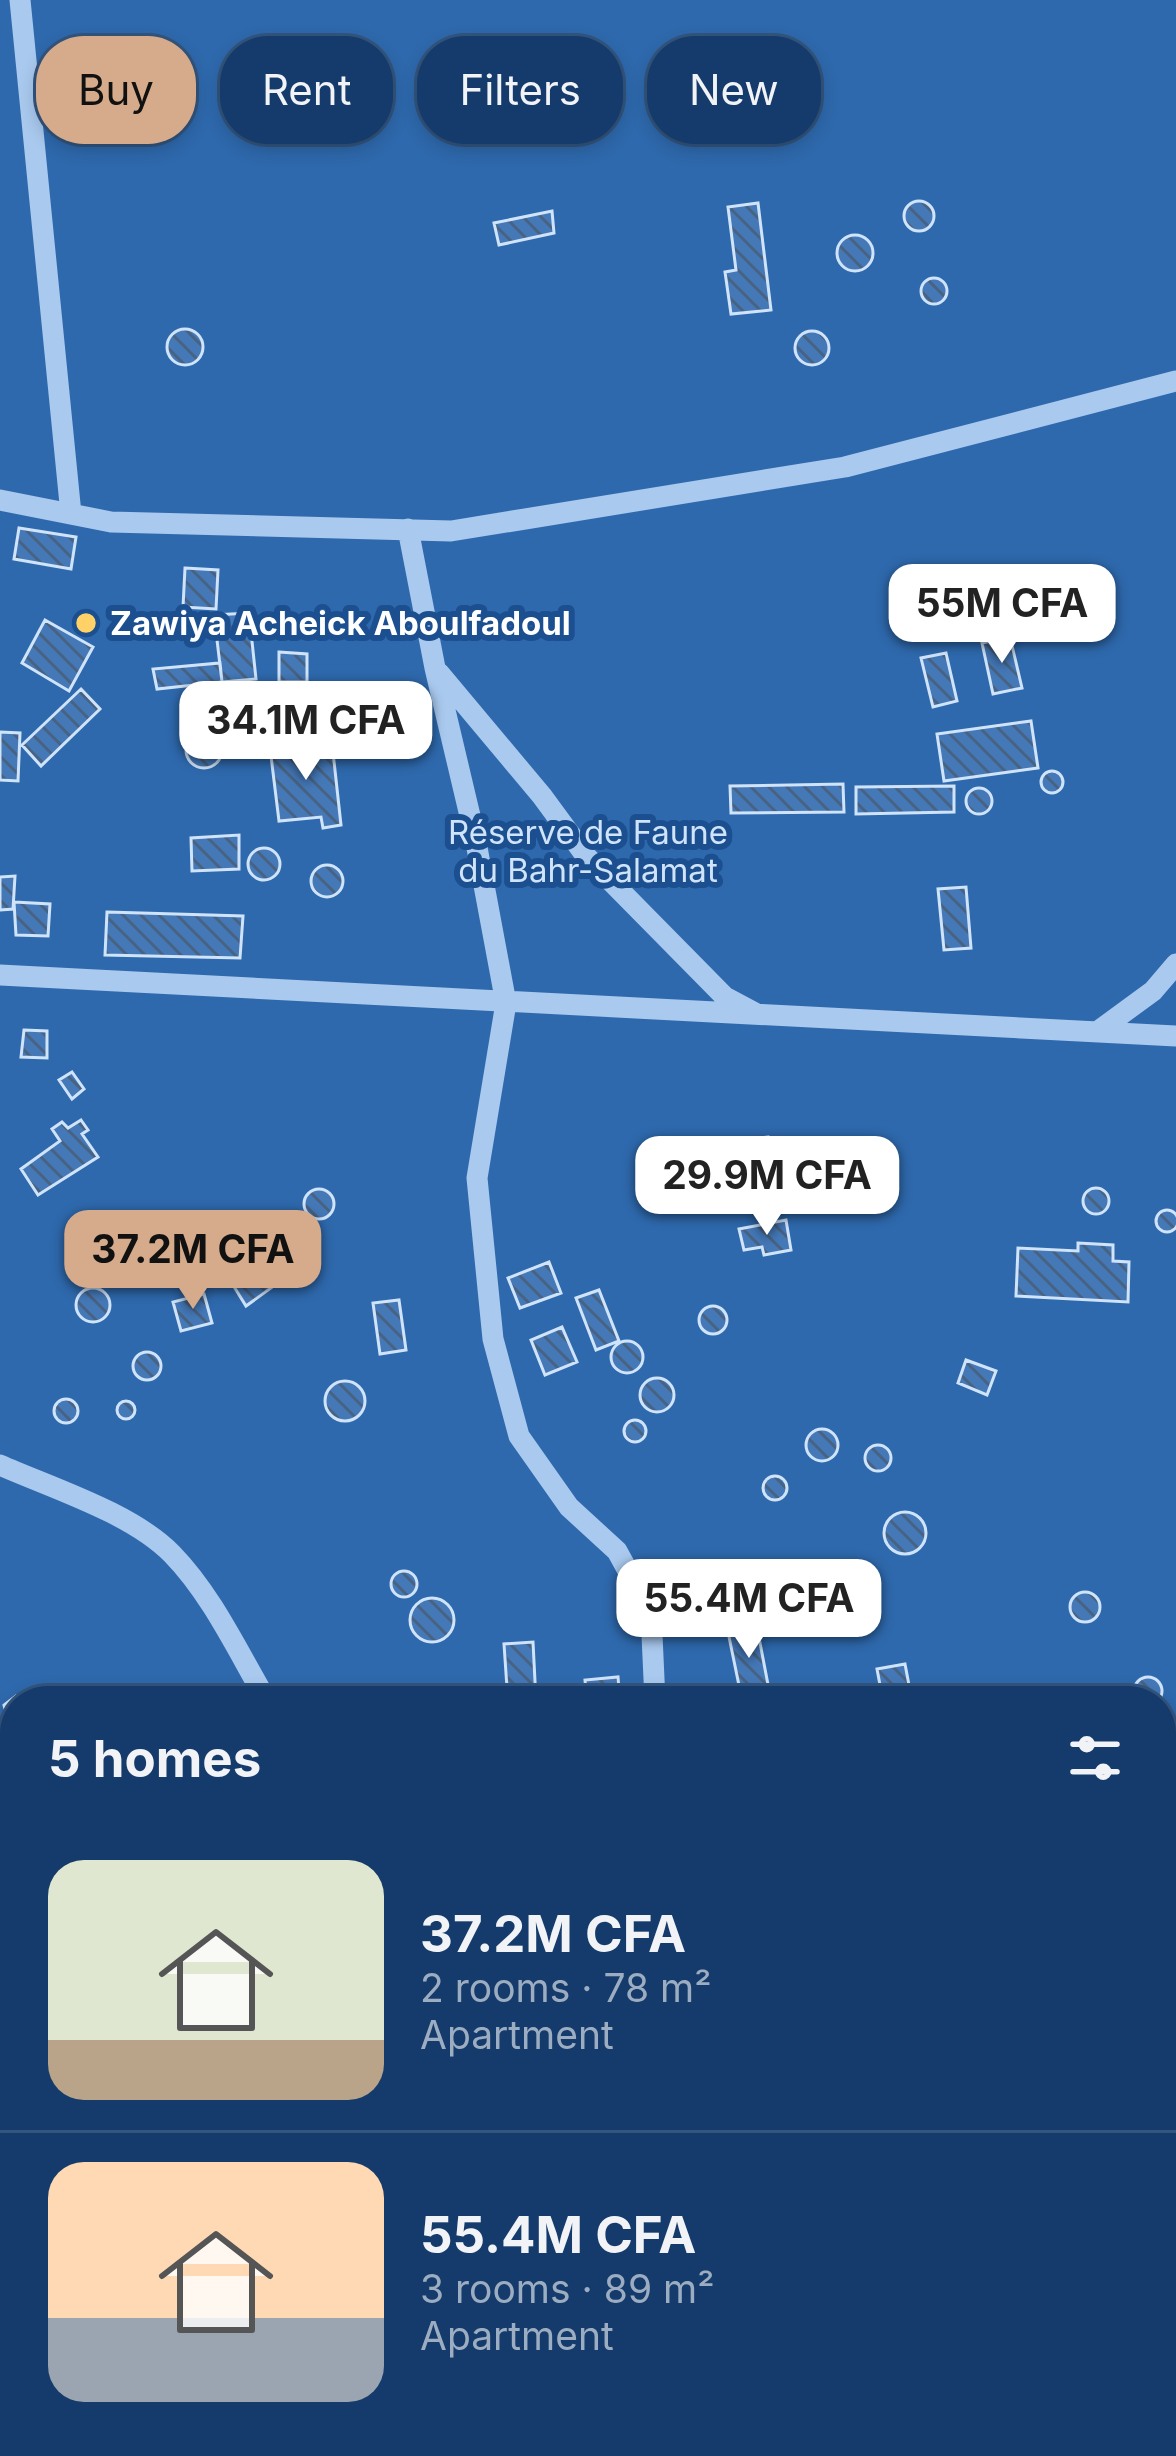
<!DOCTYPE html>
<meta charset="utf-8">
<style>
body{margin:0;font-family:Inter,sans-serif;background:#214673;color:#f1f3f6;height:100vh;display:flex;flex-direction:column;font-size:45px;white-space:nowrap}
*{box-sizing:border-box;margin:0}
p{font-size:39px;color:#9dadc1}
.icon{flex:none;width:66px;height:66px;fill:none;stroke:currentColor;stroke-width:2;stroke-linecap:round;stroke-linejoin:round}
.map{position:relative;flex:1;overflow:hidden}
.drawer{position:absolute;left:0px;top:1686px;width:1176px;height:771px;display:flex;flex-direction:column;background:#143b6b;border-radius:48px 48px 0 0;box-shadow:0 6px 18px #0003,0 0 0 3px #33557e}
.drawer>*{flex:none}
.guide{position:absolute;left:36px;top:36px;width:1104px;height:108px;display:flex;gap:24px}
.price{position:absolute;translate:-50% -102px;padding:0 27px;border-radius:24px;background:#fff;color:#222;font-size:39px;line-height:78px;filter:drop-shadow(0 3px 6px #0008)}
.price::after{content:'';position:absolute;left:50%;top:72px;width:36px;height:27px;margin-left:-18px;background:inherit;clip-path:polygon(0 0,100% 0,50% 100%)}
.price.on{background:#d6ab8b;color:#111}
ul{padding:0;list-style:none}
li{display:flex;align-items:center;gap:36px;height:300px;padding:0 48px}
li+li{border-top:3px solid #33557e}
li span{display:grid;place-items:center;flex:none;width:336px;height:240px;border-radius:36px;color:#555}
li>.icon{margin-inline-start:auto}
span .icon{width:144px;height:144px;fill:#fffc;stroke-width:1}
li b{font-size:51px}
h2{display:flex;justify-content:space-between;align-items:center;height:144px;padding:0 48px;font-size:51px}
.tag{padding:0 42px;border-radius:48px;background:#143b6b;box-shadow:0 6px 18px #0003,0 0 0 3px #33557e;font-size:42px;line-height:108px}
.tag.on{background:#d6ab8b;color:#111}
.map>svg:first-child{display:block}
.green{fill:#2e69ad;fill-rule:evenodd}
.building{fill:url(#building-back-hatch);stroke:#cfe3fa;stroke-width:3}
.lines{fill:none;stroke-linecap:round;stroke-linejoin:round}
.path{stroke:#a9c9ee;stroke-width:8;stroke-dasharray:6 9;stroke-linecap:butt}
.minor{stroke:#a9c9ee;stroke-width:21}
.poi-dot{fill:#ffd166;stroke:#1b4f8f;stroke-width:4.5}
.labels{text-anchor:middle;dominant-baseline:central;stroke-width:12;stroke-linejoin:round;paint-order:stroke}
.poi-label{font-size:33px;font-weight:bold;fill:#fff;stroke:#1b4f8f;text-anchor:start}
.park-label{font-size:33px;fill:#cfe3fa;stroke:#1b4f8f}
</style>
<div class="map">
<svg width="1176" height="2456" viewBox="0 0 1176 2456">
<defs>
<pattern id="building-back-hatch" width="6" height="6" patternUnits="userSpaceOnUse" patternTransform="scale(3)"><rect width="6" height="6" fill="#4478b7"/><path d="M-1 5l2 2M0 0l6 6M5-1l2 2" fill="none" stroke="#486282"/></pattern>
</defs>
<rect width="100%" height="100%" fill="#1b4f8f"/>
<path class="green" d="M0,0H1176V2456H0ZM15,1701H1161V2442H15Z"/>
<path class="building" d="M904 216a15 15 0 1 1 30 0a15 15 0 1 1-30 0Z
M758,203L771,310L731,314L725,272L736,270L728,207Z
M552,211L554,233L499,245L494,223Z
M837 253a18 18 0 1 1 36 0a18 18 0 1 1-36 0Z
M921 291a13 13 0 1 1 26 0a13 13 0 1 1-26 0Z
M167 347a18 18 0 1 1 36 0a18 18 0 1 1-36 0Z
M795 348a17 17 0 1 1 34 0a17 17 0 1 1-34 0Z
M19,528L76,537L71,569L14,559Z
M185,568L218,570L216,609L183,607Z
M249,613L256,679L222,682L214,615Z
M45,620L93,647L69,691L22,663Z
M1010,637L1022,688L993,694L982,643Z
M279,652L307,654V682H279Z
M946,653L957,701L933,707L921,658Z
M220,663L222,682L157,689L153,669Z
M81,689L100,709L41,766L22,745Z
M1031,721L1038,768L944,781L937,734Z
M0,732L20,733L18,781L0,780Z
M186 750a18 18 0 1 1 36 0a18 18 0 1 1-36 0Z
M332,743L341,825L323,828L321,817L279,821L270,748Z
M1041 782a11 11 0 1 1 22 0a11 11 0 1 1-22 0Z
M843,784L844,812L731,813L730,786Z
M954,786V812L856,814V787Z
M966 801a13 13 0 1 1 26 0a13 13 0 1 1-26 0Z
M239,835V869L192,871L191,838Z
M248 864a16 16 0 1 1 32 0a16 16 0 1 1-32 0Z
M311 881a16 16 0 1 1 32 0a16 16 0 1 1-32 0Z
M15,876L13,909L0,910V877Z
M966,887L971,948L944,950L938,889Z
M14,902L50,904L48,936L16,935Z
M107,912L243,916L240,958L105,955Z
M24,1030L47,1031V1058L21,1057Z
M72,1072L84,1089L72,1099L59,1080Z
M81,1120L88,1130L82,1134L98,1157L38,1195L21,1169L60,1141L52,1129L62,1122L68,1128Z
M768,1137L773,1171L745,1176V1169L724,1172L720,1144Z
M1083 1201a13 13 0 1 1 26 0a13 13 0 1 1-26 0Z
M730 1200a11 11 0 1 1 22 0a11 11 0 1 1-22 0Z
M304 1204a15 15 0 1 1 30 0a15 15 0 1 1-30 0Z
M1156 1221a11 11 0 1 1 22 0a11 11 0 1 1-22 0Z
M786,1220L791,1250L764,1255L762,1247L744,1250L739,1229Z
M1078,1243L1113,1245V1261L1129,1262L1128,1302L1016,1296L1018,1248L1078,1251Z
M549,1262L561,1293L520,1308L508,1278Z
M258,1269L271,1288L246,1306L233,1285Z
M76 1305a17 17 0 1 1 34 0a17 17 0 1 1-34 0Z
M599,1290L619,1341L596,1350L576,1298Z
M204,1294L212,1323L181,1331L173,1302Z
M399,1300L406,1350L380,1354L373,1303Z
M699 1320a14 14 0 1 1 28 0a14 14 0 1 1-28 0Z
M562,1327L577,1362L545,1375L531,1340Z
M611 1357a16 16 0 1 1 32 0a16 16 0 1 1-32 0Z
M133 1366a14 14 0 1 1 28 0a14 14 0 1 1-28 0Z
M966,1360L996,1371L987,1395L958,1383Z
M640 1395a17 17 0 1 1 34 0a17 17 0 1 1-34 0Z
M325 1401a20 20 0 1 1 40 0a20 20 0 1 1-40 0Z
M54 1411a12 12 0 1 1 24 0a12 12 0 1 1-24 0Z
M117 1410a9 9 0 1 1 18 0a9 9 0 1 1-18 0Z
M624 1431a11 11 0 1 1 22 0a11 11 0 1 1-22 0Z
M806 1445a16 16 0 1 1 32 0a16 16 0 1 1-32 0Z
M865 1458a13 13 0 1 1 26 0a13 13 0 1 1-26 0Z
M763 1488a12 12 0 1 1 24 0a12 12 0 1 1-24 0Z
M884 1533a21 21 0 1 1 42 0a21 21 0 1 1-42 0Z
M391 1584a13 13 0 1 1 26 0a13 13 0 1 1-26 0Z
M1070 1607a15 15 0 1 1 30 0a15 15 0 1 1-30 0Z
M410 1620a22 22 0 1 1 44 0a22 22 0 1 1-44 0Z
M756,1622L770,1695L742,1700L727,1627Z
M533,1642L536,1701H475L474,1690L507,1688L504,1644Z
M905,1664L912,1701H883L877,1669Z
M618,1677L620,1701H587L585,1680Z
M1134 1691a14 14 0 1 1 28 0a14 14 0 1 1-28 0Z
M424,1692L425,1701H398V1696Z
M16,1696L28,1701H15V1721L7,1717L4,1705Z
M509,2442H534L533,2456H509Z
M572,2446L585,2450L589,2456H560Z"/>
<g class="lines">
<path class="path" d="M0,2352L15,2334
M230,2442L233,2456"/>
<path class="minor" d="M20,0L71,514
M0,500L111,522L451,531L845,467L1176,381
M408,529L435,668L475,837L506,1003L477,1178L493,1339L519,1436L569,1507L617,1551L651,1613L655,1701
M439,673L542,796L586,856L725,997L755,1013
M0,975L1176,1036
M1097,1032L1153,991L1176,964
M0,1465C52,1488 132,1513 172,1554C212,1595 238,1652 267,1701
M0,1852L15,1853
M1161,1870L1176,1850
M786,2442L789,2456"/>
</g>
<circle class="poi-dot" cx="86" cy="623" r="12"/>
<g class="labels">
<g class="poi-label">
<text x="110" y="623">Zawiya Acheick Aboulfadoul</text>
</g>
<g class="park-label">
<text x="588" y="832">Réserve de Faune<tspan x="588" dy="38">du Bahr-Salamat</tspan></text>
</g>
</g>
</svg>
<b class="price" style="left:1002px;top:666px">55M CFA</b>
<b class="price" style="left:306px;top:783px">34.1M CFA</b>
<b class="price" style="left:767px;top:1238px">29.9M CFA</b>
<b class="price on" style="left:193px;top:1312px">37.2M CFA</b>
<b class="price" style="left:749px;top:1661px">55.4M CFA</b>
<div class="guide">
<a class="tag on">Buy</a>
<a class="tag">Rent</a>
<a class="tag">Filters</a>
<a class="tag">New</a>
</div>
<section class="drawer">
<h2>5 homes<svg class="icon" aria-label="filters" viewBox="0 0 24 24"><path d="M4 7h16M4 17h16"/><circle cx="9" cy="7" r="2"/><circle cx="15" cy="17" r="2"/></svg></h2>
<ul>
<li><span style="background:linear-gradient(#dfe7d0 75%,#b9a48a 0)"><svg class="icon" aria-label="home" viewBox="0 0 24 24"><path d="M3 11l9-7 9 7M6 9v11h12V9"/></svg></span><div><b>37.2M CFA</b><p>2 rooms · 78 m²</p><p>Apartment</p></div></li>
<li><span style="background:linear-gradient(#ffd9b3 65%,#9aa5b1 0)"><svg class="icon" aria-label="home" viewBox="0 0 24 24"><path d="M3 11l9-7 9 7M6 9v11h12V9"/></svg></span><div><b>55.4M CFA</b><p>3 rooms · 89 m²</p><p>Apartment</p></div></li>
</ul>
</section>
</div>
